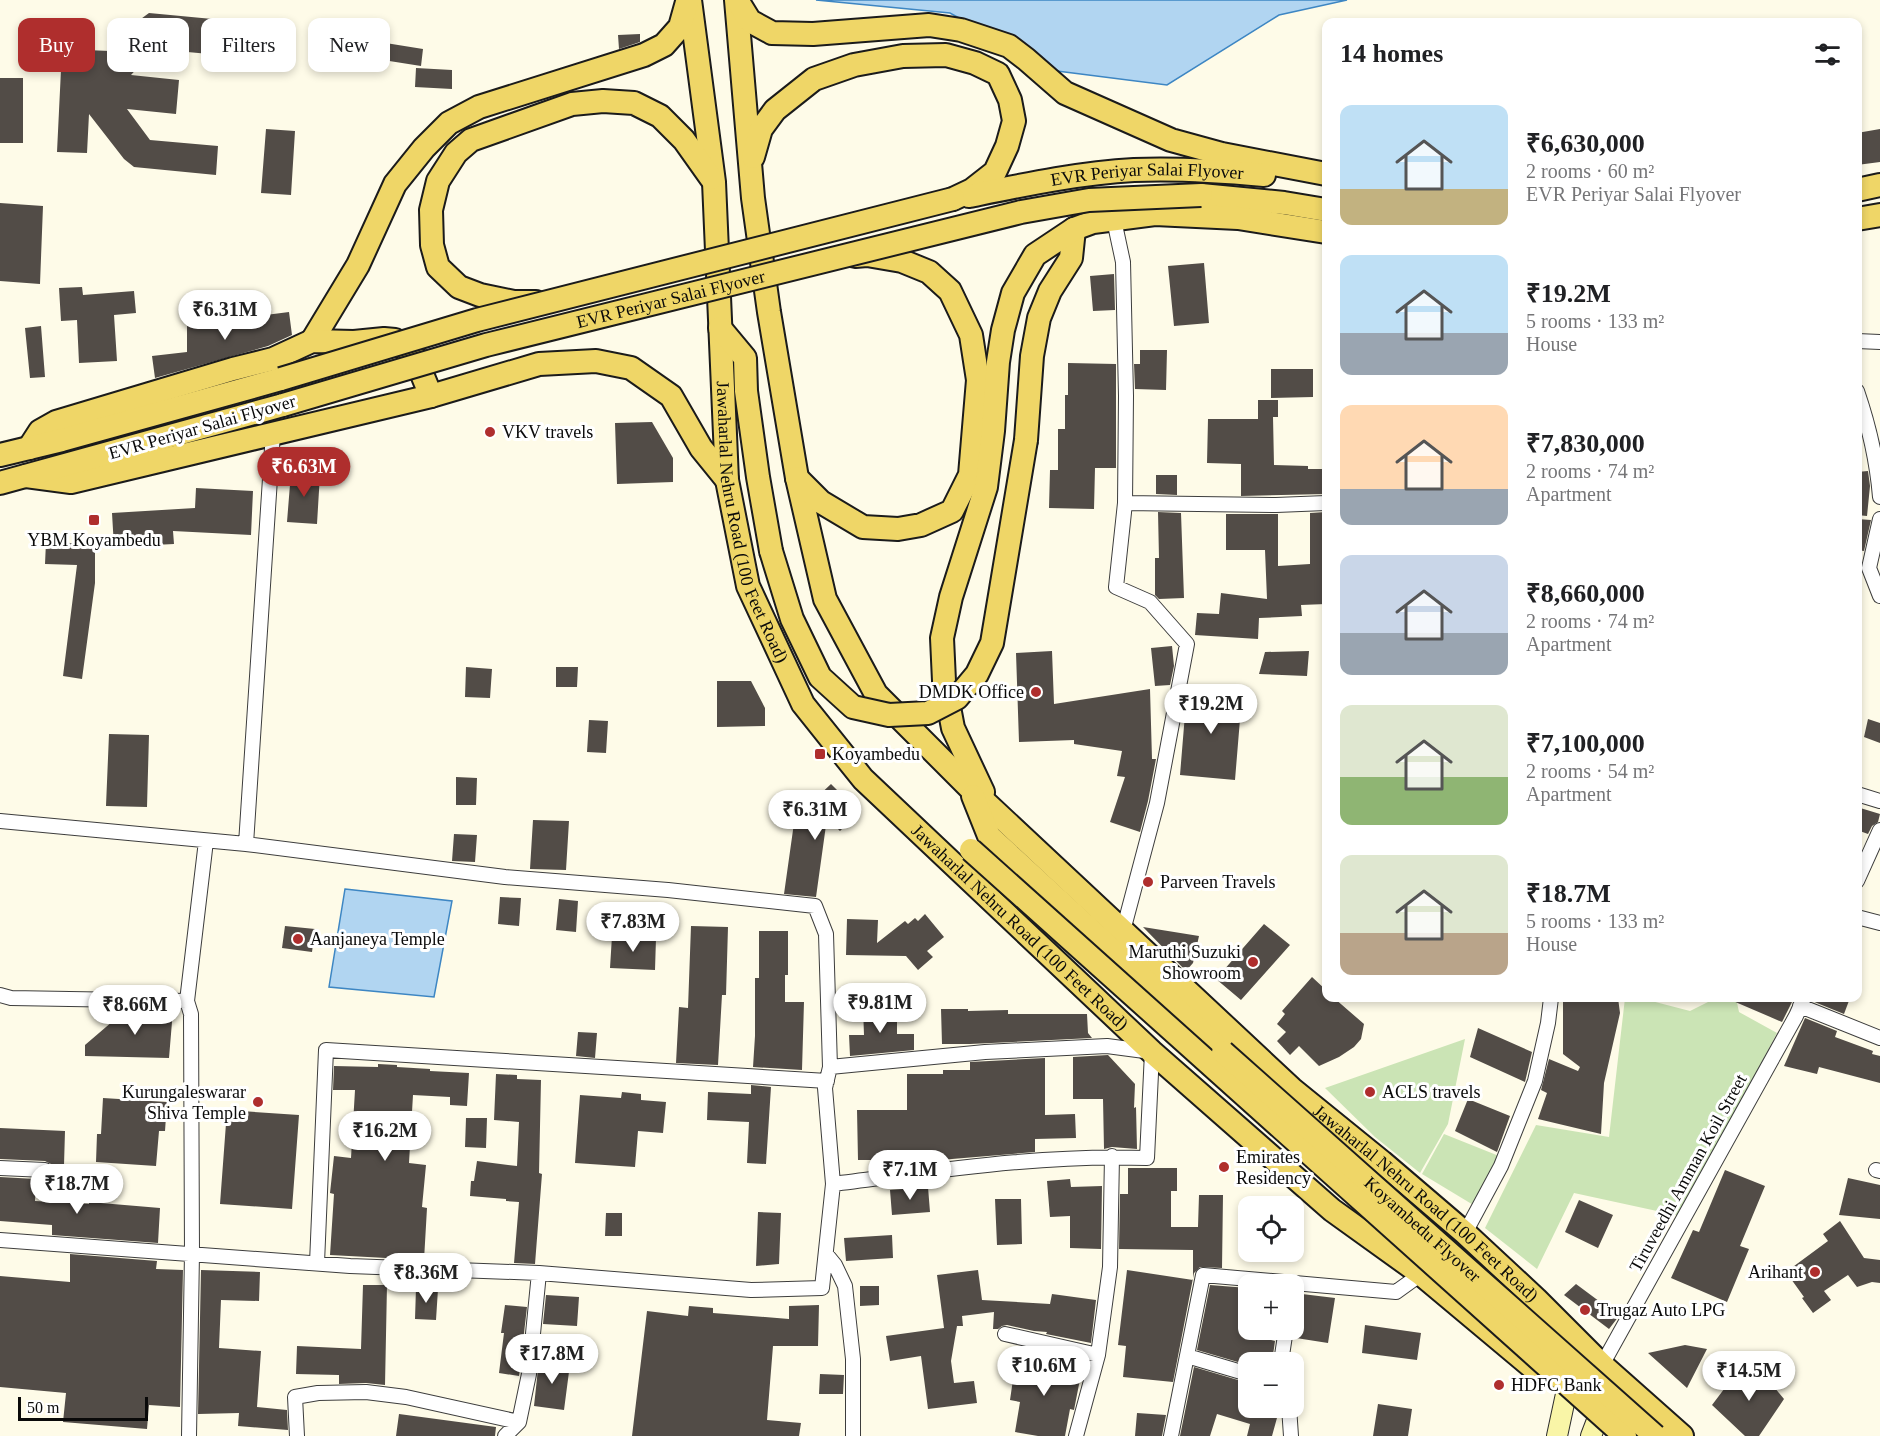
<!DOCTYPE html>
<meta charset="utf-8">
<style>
body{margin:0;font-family:Georgia,serif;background:#f2f2f2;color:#202124;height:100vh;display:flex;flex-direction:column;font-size:22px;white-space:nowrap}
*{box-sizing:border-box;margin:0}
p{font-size:20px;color:#757577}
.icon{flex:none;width:33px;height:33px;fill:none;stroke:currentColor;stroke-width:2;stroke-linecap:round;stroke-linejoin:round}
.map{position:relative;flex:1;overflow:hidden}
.sheet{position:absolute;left:1322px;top:18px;width:540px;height:984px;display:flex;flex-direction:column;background:#fff;border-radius:12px;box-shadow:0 3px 9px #0003}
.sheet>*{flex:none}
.guide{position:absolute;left:18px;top:18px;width:570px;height:54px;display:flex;gap:12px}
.controls{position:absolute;left:1238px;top:1196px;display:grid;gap:12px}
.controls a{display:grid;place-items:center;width:66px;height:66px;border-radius:12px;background:#fff;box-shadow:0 3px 9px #0003;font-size:30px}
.scale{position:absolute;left:18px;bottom:15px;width:130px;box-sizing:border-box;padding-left:6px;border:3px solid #0a0a0a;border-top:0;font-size:16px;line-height:21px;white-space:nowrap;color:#0a0a0a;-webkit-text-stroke:4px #fff;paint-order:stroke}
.price{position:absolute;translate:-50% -51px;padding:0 14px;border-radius:21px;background:#fff;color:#222;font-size:20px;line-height:39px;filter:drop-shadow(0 2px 3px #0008)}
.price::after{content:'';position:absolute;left:50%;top:36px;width:18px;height:14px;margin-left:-9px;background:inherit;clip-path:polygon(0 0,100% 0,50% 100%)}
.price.active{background:#af2e2d;color:#fff}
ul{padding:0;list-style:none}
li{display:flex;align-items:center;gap:18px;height:150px;padding:0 18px}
li span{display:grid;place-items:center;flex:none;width:168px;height:120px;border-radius:12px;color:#555}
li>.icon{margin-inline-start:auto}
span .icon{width:72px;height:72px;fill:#fffc;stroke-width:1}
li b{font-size:26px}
h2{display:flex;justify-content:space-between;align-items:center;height:72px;padding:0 18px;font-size:26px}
.chip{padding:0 21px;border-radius:12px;background:#fff;box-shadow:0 3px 9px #0003;font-size:21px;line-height:54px}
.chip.active{background:#af2e2d;color:#fff}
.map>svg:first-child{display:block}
.green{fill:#cbe4b5}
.water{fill:#b1d5f1;stroke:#3d86c3;stroke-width:1.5}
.building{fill:#524c47}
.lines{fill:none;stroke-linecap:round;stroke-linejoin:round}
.minor-casing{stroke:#3d3d3d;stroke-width:16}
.secondary-casing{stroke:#2c2c2c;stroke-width:22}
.primary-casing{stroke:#1b1b1b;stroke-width:26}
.minor{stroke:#fff;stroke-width:14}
.secondary{stroke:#f9f5a7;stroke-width:20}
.primary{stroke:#efd667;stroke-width:22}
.primary-bridge-casing{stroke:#1b1b1b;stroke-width:26;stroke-linecap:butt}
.primary-bridge{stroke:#efd667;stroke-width:22}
.poi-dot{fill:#af2e2d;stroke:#fff;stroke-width:2}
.labels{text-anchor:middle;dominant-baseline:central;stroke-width:6;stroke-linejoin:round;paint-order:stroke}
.street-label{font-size:18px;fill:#0a0a0a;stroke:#fff}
.poi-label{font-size:18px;fill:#0a0a0a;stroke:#fff;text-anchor:start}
</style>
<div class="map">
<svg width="1880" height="1436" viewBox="0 0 1880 1436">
<rect width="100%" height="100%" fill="#fefbe8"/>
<path class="green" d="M1625,998H1640L1690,1011L1716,998H1736L1739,1012L1777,1033L1680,1216L1574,1193L1537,1269L1485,1228L1536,1125L1609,1137Z
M1465,1039L1448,1124L1420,1173L1375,1137L1325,1088Z
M1444,1134L1499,1156L1475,1206L1422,1174Z"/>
<path class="water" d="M816,0H1347L1279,15L1167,85L1057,71L950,13Z
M345,889L452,901L434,997L329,987Z"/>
<path class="building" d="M149,13L223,20L220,55L155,49L131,75L179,80L176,114L127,109L150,140L218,146L216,175L134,167L124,159L89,114L87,153L57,152L62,49L110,51L134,24Z
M640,34V42L619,49L618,35Z
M367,40L423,49L421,66L364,57Z
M416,68L452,70V89L415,87Z
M0,78H23V143H0Z
M266,129L295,131L291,195L261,193Z
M1880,129V162L1857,165V133Z
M0,203L43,206L40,284L0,281Z
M1204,263L1209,323L1174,326L1168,266Z
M1114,274L1115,310L1093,311L1090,276Z
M82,287L83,295L134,291L136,313L114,315L117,361L79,363L77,320L61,321L59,288Z
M289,312L292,335L268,346L155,378L152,356L187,352V326H207V318L225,317V320Z
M41,326L45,377L30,378L25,328Z
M1140,350H1167L1166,390L1135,389L1134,364H1140Z
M1068,363L1116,364V468H1095L1094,509L1049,508L1050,470H1058V429H1065V395H1068Z
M1271,369H1313V397L1271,398Z
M1258,400H1278V417H1273L1274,465L1308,466V469H1326V494L1241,496V464L1207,463L1208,419H1258Z
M652,422L673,458V482L617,484L615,423Z
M1868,471L1870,486L1867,516L1857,515V472Z
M291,472L320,474L317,524L287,522Z
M1156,475H1177V495L1156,494Z
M196,488L253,491L251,535L173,531L174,544L114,547L112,513L195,508Z
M1158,512L1181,513L1184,598L1159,599L1155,595V558H1159Z
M1326,512V604L1301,605L1302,616L1259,618L1258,639L1195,635L1197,613L1219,614L1221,593L1267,599L1265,550H1226V514H1278V566L1310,564V513Z
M1857,519L1871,520L1864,551L1857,550Z
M46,542L95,544V583L82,679L63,676L77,565L45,564Z
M1172,646L1174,666L1170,685L1155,686L1151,648Z
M1052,651L1054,704L1150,689L1152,759H1156L1148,801L1140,832L1110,822L1125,777L1117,776L1122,751L1074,744V740L1019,742L1016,653Z
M1309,651L1307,676L1259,674L1265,652Z
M466,667L492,669L490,698L465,697Z
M556,667H578L577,687H556Z
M717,681H751L765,708V726L717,727Z
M1187,690L1242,695L1235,780L1180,775Z
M1868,719L1880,723V743L1864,737Z
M589,720L608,721L606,753L587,752Z
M109,734L149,735L147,807L106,806Z
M456,777L477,778L476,805H456Z
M831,784L859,812L840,831L827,818L816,897L784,894L794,823L798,824L817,805L813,801Z
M1857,807L1880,814L1878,822L1872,826L1868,834L1857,830Z
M533,820L569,821L566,870L530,869Z
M454,834L477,835L475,862L452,861Z
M500,897L521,898L519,926L498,924Z
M559,899L578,901L576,932L556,930Z
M925,914L944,937L927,951L933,957L918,970L906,956L846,955L847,919L878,920L877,943L905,921L908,924L915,918L918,921Z
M1264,924L1290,945L1241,1000L1216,979Z
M285,926L315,929L312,952L282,948Z
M691,926L728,927L726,995H722L718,1065L676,1063L679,1007L688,1008Z
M1143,927L1199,936L1193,963L1186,971Z
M759,931H788V975H785V1002H804L802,1070L753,1067L755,1036V978H759Z
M612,936L656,938L655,970L610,968Z
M1312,977L1326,990V998H1334L1364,1024L1361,1039L1354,1047L1339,1057L1319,1066L1299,1046L1290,1055L1277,1041L1286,1032L1277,1024L1285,1014L1282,1011Z
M1574,998H1618L1620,1013L1604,1083L1601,1134L1538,1119L1547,1093L1541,1090L1549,1059L1578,1071L1580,1067L1563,1054V1001L1573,1000Z
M1726,998H1794L1782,1022Z
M1813,998H1850L1844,1014L1812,1001Z
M863,1007H897V1034H914V1050L850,1056L849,1035H864Z
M127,1009L173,1010L169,1058L85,1056V1045Z
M941,1009H968V1011L1008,1010V1014H1087L1088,1033L1092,1038L970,1044H942Z
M1805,1018L1837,1031L1835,1037L1873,1051L1872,1054L1880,1056V1083L1819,1067L1817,1074L1784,1066Z
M1478,1028L1532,1052L1525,1082L1470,1057Z
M578,1032L597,1033L595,1058L576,1056Z
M1108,1055L1135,1084L1134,1108L1136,1107L1137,1149L1112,1147L1104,1149L1103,1099H1073V1057Z
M1045,1058V1115L1075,1114L1076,1138L1035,1139V1152L940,1160H858L857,1110H907V1074H943V1070H970V1062Z
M378,1064L397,1065V1067L430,1069V1071L469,1073L467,1106L450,1105V1097L413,1095L409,1163L426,1165L422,1207L427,1208L424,1260L330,1255L334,1194L330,1193L334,1156L351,1158L355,1090H333L334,1066L378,1067Z
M496,1074L517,1075V1079L541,1080L539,1173L542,1174L535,1264L514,1263L519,1202L506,1201V1199L470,1196L471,1181H474L477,1161L517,1166L519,1122L494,1120Z
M751,1085L771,1087L766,1164L747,1163L749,1122L707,1120L708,1092L751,1094Z
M622,1092L641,1094V1100L666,1102L663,1133L638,1131L635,1167L575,1163L580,1095L621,1098Z
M103,1098L167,1102L165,1131H159L156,1166L96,1162L97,1134H101Z
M1468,1099L1510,1116L1497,1152L1455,1131Z
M227,1110L299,1115L292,1209L220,1204Z
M466,1118H487L486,1148L465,1147Z
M0,1128L65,1131L64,1165L51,1164L45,1161L0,1159Z
M1128,1168H1177V1191H1171V1227H1198L1199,1195H1223L1222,1268L1200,1267L1194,1273L1173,1382L1123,1377L1126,1346L1118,1345L1127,1270L1193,1280V1250L1119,1249L1120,1194H1128Z
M1725,1170L1765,1186L1740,1246L1749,1249L1727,1302L1671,1278L1693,1230L1699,1232Z
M0,1177L36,1179L35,1201L89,1204V1202L160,1208L158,1243L52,1235V1225L0,1221Z
M1848,1178L1880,1185V1219L1839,1215Z
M1070,1179L1071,1187L1102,1186L1101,1249L1070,1248V1216L1050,1217L1047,1181Z
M928,1187L930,1212L892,1215L890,1190Z
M995,1199H1021L1022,1244L997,1245Z
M1579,1200L1613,1215L1598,1248L1565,1232Z
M758,1212L781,1213L779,1264L756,1266Z
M606,1213H622V1236H605Z
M1840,1221L1864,1258L1880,1260V1283L1872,1282L1857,1287L1848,1275L1824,1291L1831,1300L1813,1313L1802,1298L1804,1297L1786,1272L1828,1241L1823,1234Z
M892,1235L893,1258L846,1261L844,1238Z
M70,1254L157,1261L156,1269L183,1270L180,1407L149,1405L147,1429L63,1422L66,1393L0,1387V1276L70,1282Z
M201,1270L260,1272L259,1301L221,1300L219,1348L261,1351L257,1407L287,1410L288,1430L238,1426L239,1413L198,1414Z
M978,1270L982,1300L1050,1304L1052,1294L1096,1300L1091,1343L1046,1334L1047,1332L1034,1331L1007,1325L1002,1326L998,1329H993L994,1312L962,1316L963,1326H957L951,1361L954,1383L974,1381L977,1403L928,1409L921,1356L890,1361L886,1336L944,1328L937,1275Z
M1576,1284L1619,1316L1609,1329L1564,1295Z
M363,1285H387L385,1385L366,1383L339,1384V1375L296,1374L297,1346L361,1349Z
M1210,1285L1248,1288L1244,1334L1275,1341L1272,1362H1248V1365L1197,1350Z
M860,1286H879V1305L860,1306Z
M416,1288L438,1289L436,1320L415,1319Z
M1302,1294L1335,1298L1328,1343L1296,1338Z
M546,1295L579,1297L577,1326L543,1324Z
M505,1305L527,1307L519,1376L499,1373L504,1333H501Z
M819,1305L818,1346H773L767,1420L801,1423L799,1436H632L647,1311L688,1316L689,1306L713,1308V1313L789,1319V1306Z
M1365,1325L1421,1333L1417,1360L1362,1353Z
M1685,1345L1707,1349L1687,1388L1648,1353Z
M1016,1359L1082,1369L1074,1410L1070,1409L1065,1436H1038L1015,1432L1020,1402L1010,1400Z
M539,1360L570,1364L564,1410L534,1406Z
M1743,1364L1770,1382L1784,1399L1759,1436H1745L1712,1405Z
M1194,1367L1248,1383V1407H1280L1272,1436H1247L1250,1424L1217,1414L1210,1436H1180Z
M820,1374L844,1375L843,1394H819Z
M1378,1404L1412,1409L1408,1436H1373Z
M1137,1413L1166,1415L1162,1436H1135Z
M399,1414L496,1427L495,1436H396Z"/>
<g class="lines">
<g class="minor-casing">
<path id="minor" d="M1114,220L1123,262L1126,396L1125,503L1116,587L1150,602L1187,644L1157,803L1123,931
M1857,341L1880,342
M1857,391C1869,426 1877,460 1880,497
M1125,503L1276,505L1326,503
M1880,519L1869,568L1880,596
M1857,794L1880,801
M0,821L246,844L505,877L668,890L815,906L826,934L830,1067L825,1088L833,1184L822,1288L751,1290L539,1273
M246,844L273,433
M1857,881L1880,830
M1857,917L1880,923
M0,995L11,998L187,1001
M1800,1006L1880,1038
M830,1067L985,1052L1107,1046L1152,1052L1147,1158C1042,1154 937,1171 833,1184
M0,1168L45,1170
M1876,1170L1880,1171
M1465,1233L1501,1166L1535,1081L1548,1023L1551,998
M0,1240L350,1266L539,1273L529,1374L519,1422L505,1436
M826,1254L835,1265L845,1286L853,1359V1436
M317,1263L326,1050L827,1081
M1005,1334L1098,1355
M1187,1356L1248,1374
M1281,1362L1286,1329
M1602,1365L1796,1016L1804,998
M1289,1407L1291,1436
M189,1436L192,1253L191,1014L187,1001L206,841
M297,1436L295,1397L318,1393L366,1392L406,1397L519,1422
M1076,1436L1098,1355L1110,1267L1112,1156
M1171,1436L1203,1275L1396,1292L1421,1274"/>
</g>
<g class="secondary-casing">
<path id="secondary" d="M1557,1436L1566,1394
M1591,1436L1596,1423"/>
</g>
<g class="primary-casing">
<g id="primary">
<path id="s1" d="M690,0L714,182L727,480L748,586L803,704L863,779L1152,1052L1332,1210L1421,1274L1537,1371"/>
<path id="s2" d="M736,0L753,198L769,312L797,478L825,599L876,694L971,789L1292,1089L1382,1162L1465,1233L1536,1299L1602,1365L1682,1436"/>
<path d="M737,0L750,21L772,33L813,34L929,25L961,30L1009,46L1026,59L1065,93L1171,140L1222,154L1326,174"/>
<path d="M753,157L761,129L775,110L814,79L854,65L903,56L946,55L975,63L998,74L1010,100L1014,121L1007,146L995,172L972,190L953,199"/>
<path d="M1857,190L1880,185"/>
<path d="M1201,195L1284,203L1326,210"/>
<path id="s3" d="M969,196C1023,185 1079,173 1134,170C1177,168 1221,171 1264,175"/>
<path d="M1857,219L1880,215"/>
<path d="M536,302H514L480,295L459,287L438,267L432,245L431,210L438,181L456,153L471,140L572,104L603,101L634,103L660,116L684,140L711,178"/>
<path d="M720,328L745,358L746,391L758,477L771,551"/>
<path d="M312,341L358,265L395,184L424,148L449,123L479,107L644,55L664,45L680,27L687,2"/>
<path d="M1026,440L1032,356L1039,318L1050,291L1071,258L1074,229"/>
<path d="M29,448L40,431L56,422L233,369L273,359L312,341L354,342L384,339L395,340L415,357L431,396"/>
<path d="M0,455L62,440L281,379"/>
<path d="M26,476L71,482L431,396L539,364L596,361L631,368L671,396L701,448L727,480"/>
<path d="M797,478L821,502L863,527L898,529L921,525L952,511L970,475L978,380L971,335L950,291L929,272L902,261L867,255L855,256"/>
<path d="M0,483L283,405"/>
<path d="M983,792L953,728L944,681L942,638L951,597L986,487L993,431L998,362L1003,330L1013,293L1035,255L1074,229L1093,222L1155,214L1238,218L1326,232"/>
<path d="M973,796L989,836L1223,1052"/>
</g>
</g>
<use href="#minor" class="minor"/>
<use href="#secondary" class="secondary"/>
<use href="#primary" class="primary"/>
<g class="primary-bridge-casing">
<g id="primary-bridge">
<path d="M281,379L477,320L953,199"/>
<path id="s4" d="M283,405L486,345L1021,212L1089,200L1201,195"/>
<path d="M771,551L792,619L820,677L853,707L889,715L928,713L957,698L977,674L992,643L1026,440"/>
<path d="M971,850L1625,1436"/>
<path id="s5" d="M1223,1052L1655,1436"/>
</g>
</g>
<use href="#primary-bridge" class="primary-bridge"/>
</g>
<g class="poi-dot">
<circle cx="490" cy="432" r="6"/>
<rect x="88" y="514" width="12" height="12" rx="3"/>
<circle cx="1036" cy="692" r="6"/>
<rect x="814" y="748" width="12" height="12" rx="3"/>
<circle cx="1148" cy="882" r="6"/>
<circle cx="298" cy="939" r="6"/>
<circle cx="1253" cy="962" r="6"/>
<circle cx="1370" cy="1092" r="6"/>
<circle cx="258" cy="1102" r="6"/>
<circle cx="1224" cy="1167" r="6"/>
<circle cx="1815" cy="1272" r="6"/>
<circle cx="1585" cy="1310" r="6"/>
<circle cx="1499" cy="1385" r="6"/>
</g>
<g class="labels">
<g class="street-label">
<text stroke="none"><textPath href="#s3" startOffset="180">EVR Periyar Salai Flyover</textPath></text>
<text stroke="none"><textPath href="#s4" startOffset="402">EVR Periyar Salai Flyover</textPath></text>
<text transform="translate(202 427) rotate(-16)">EVR Periyar Salai Flyover</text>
<text stroke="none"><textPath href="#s1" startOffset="528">Jawaharlal Nehru Road (100 Feet Road)</textPath></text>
<text stroke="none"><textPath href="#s1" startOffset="1032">Jawaharlal Nehru Road (100 Feet Road)</textPath></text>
<text transform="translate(1688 1173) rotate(-61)">Tiruveedhi Amman Koil Street</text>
<text stroke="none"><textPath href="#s2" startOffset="1464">Jawaharlal Nehru Road (100 Feet Road)</textPath></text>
<text stroke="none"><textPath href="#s5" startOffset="267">Koyambedu Flyover</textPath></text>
</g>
<g class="poi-label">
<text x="502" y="432">VKV travels</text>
<text x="94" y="540" text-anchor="middle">YBM Koyambedu</text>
<text x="1024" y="692" text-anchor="end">DMDK Office</text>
<text x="832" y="754">Koyambedu</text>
<text x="1160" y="882">Parveen Travels</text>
<text x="310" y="939">Aanjaneya Temple</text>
<text x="1241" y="952" text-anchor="end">Maruthi Suzuki<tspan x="1241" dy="21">Showroom</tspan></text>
<text x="246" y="1092" text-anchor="end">Kurungaleswarar<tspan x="246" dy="21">Shiva Temple</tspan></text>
<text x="1382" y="1092">ACLS travels</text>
<text x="1236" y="1157">Emirates<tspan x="1236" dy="21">Residency</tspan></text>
<text x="1803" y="1272" text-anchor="end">Arihant</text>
<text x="1597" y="1310">Trugaz Auto LPG</text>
<text x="1511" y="1385">HDFC Bank</text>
</g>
</g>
</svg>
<div class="controls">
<a><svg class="icon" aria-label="locate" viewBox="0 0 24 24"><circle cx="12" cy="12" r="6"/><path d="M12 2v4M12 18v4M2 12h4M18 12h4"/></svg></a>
<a>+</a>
<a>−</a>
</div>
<div class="scale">50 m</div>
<b class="price" style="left:225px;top:341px">₹6.31M</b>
<b class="price active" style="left:304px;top:498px">₹6.63M</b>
<b class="price" style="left:1211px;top:735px">₹19.2M</b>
<b class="price" style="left:815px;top:841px">₹6.31M</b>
<b class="price" style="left:633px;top:953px">₹7.83M</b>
<b class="price" style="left:880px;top:1034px">₹9.81M</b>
<b class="price" style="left:135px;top:1036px">₹8.66M</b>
<b class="price" style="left:385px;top:1162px">₹16.2M</b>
<b class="price" style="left:910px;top:1201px">₹7.1M</b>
<b class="price" style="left:77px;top:1215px">₹18.7M</b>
<b class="price" style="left:426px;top:1304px">₹8.36M</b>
<b class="price" style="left:552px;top:1385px">₹17.8M</b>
<b class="price" style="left:1044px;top:1397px">₹10.6M</b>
<b class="price" style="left:1749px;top:1402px">₹14.5M</b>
<div class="guide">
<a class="chip active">Buy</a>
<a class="chip">Rent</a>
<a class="chip">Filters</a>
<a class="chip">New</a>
</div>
<section class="sheet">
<h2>14 homes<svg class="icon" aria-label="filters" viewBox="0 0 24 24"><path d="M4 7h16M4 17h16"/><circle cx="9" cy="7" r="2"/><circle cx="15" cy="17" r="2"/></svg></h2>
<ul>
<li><span style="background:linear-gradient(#bfe0f5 70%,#c2b280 0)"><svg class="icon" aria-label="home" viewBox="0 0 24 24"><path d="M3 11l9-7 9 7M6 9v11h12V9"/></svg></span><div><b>₹6,630,000</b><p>2 rooms · 60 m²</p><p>EVR Periyar Salai Flyover</p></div></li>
<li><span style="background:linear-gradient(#bfe0f5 65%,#9aa5b1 0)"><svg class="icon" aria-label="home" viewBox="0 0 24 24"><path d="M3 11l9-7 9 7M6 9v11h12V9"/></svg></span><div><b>₹19.2M</b><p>5 rooms · 133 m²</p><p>House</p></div></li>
<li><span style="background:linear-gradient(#ffd9b3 70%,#9aa5b1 0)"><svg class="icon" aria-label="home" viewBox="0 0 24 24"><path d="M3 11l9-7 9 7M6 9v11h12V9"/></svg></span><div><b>₹7,830,000</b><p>2 rooms · 74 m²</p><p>Apartment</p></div></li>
<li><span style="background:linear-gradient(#c9d6e8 65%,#9aa5b1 0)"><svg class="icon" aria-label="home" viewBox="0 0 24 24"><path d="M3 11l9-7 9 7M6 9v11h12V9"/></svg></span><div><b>₹8,660,000</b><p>2 rooms · 74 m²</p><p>Apartment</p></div></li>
<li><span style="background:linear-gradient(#dfe7d0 60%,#8fb573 0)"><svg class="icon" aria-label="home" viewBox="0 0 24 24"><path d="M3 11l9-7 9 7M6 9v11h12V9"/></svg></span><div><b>₹7,100,000</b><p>2 rooms · 54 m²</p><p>Apartment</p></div></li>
<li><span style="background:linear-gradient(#dfe7d0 65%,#b9a48a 0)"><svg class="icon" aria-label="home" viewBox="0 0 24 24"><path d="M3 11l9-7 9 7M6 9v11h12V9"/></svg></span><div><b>₹18.7M</b><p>5 rooms · 133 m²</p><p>House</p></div></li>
</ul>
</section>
</div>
